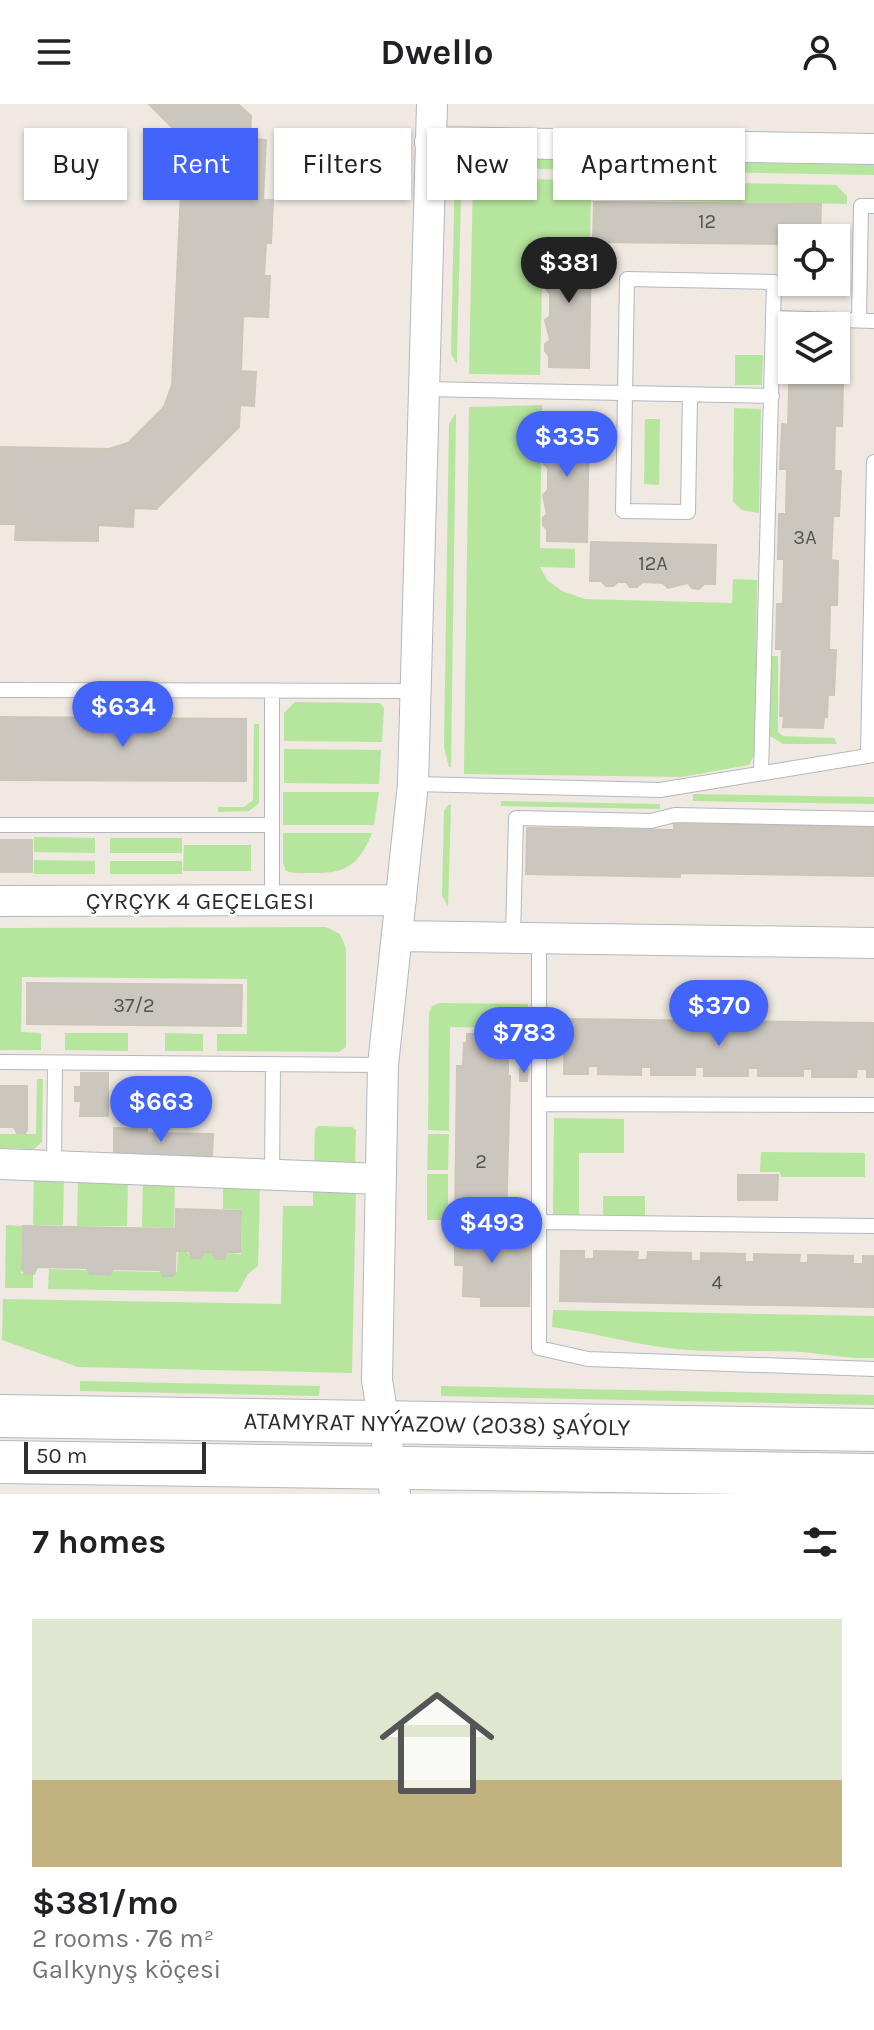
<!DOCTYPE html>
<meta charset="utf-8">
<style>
body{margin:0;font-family:Karla,sans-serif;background:#f6f6f6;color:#202124;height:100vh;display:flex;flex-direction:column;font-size:30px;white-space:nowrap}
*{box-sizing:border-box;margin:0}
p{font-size:26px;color:#757577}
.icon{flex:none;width:44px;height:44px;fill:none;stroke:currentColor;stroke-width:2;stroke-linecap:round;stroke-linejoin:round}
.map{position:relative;height:1390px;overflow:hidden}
.drawer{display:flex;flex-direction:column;background:#fff;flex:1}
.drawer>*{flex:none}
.banner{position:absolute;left:24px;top:24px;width:826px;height:72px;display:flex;gap:16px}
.fabs{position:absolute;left:778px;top:120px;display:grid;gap:16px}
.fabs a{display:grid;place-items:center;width:72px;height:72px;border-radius:0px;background:#fff;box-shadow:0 2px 6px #0004;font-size:40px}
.scale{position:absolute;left:24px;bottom:20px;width:182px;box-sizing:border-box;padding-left:8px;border:4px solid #2e2e2e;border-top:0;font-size:22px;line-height:28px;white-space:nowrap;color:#2e2e2e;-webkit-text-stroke:6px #fff;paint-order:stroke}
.price{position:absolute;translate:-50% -68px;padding:0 18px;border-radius:28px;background:#4264fb;color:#fff;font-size:26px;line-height:52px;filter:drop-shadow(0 2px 4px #0008)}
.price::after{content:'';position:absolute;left:50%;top:48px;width:24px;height:18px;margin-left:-12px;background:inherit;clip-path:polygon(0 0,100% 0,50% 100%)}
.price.active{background:#222;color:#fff}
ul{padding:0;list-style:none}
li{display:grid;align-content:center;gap:16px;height:424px;padding:0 32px}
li+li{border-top:2px solid #e0e0e0}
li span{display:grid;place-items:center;height:248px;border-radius:0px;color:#555}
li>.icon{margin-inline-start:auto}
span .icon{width:144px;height:144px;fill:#fffc;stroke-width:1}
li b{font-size:34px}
h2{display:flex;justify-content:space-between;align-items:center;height:96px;padding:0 32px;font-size:34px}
.tag{padding:0 28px;border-radius:0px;background:#fff;box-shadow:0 2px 6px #0004;font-size:28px;line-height:72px}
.tag.active{background:#4264fb;color:#fff}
header{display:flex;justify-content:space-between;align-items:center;height:104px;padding:0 32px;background:#fff;font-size:36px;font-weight:700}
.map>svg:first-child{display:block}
.green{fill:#b6e59e}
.building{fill:#cbc7bf;stroke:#cbc5ba;stroke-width:2}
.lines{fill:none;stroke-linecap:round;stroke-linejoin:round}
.service-casing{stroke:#b4b7c1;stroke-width:16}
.minor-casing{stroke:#b4b7c1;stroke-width:32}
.secondary-casing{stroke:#b4b7c1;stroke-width:44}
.service{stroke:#fff;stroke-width:14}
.minor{stroke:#fff;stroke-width:30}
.secondary{stroke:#fff;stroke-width:42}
.labels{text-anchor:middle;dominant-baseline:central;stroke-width:6;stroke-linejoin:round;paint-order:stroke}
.number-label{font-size:20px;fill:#555452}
.street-label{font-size:24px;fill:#2e2e2e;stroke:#fff}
</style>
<header><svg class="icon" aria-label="menu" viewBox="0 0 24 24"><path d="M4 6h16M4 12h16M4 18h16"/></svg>Dwello<svg class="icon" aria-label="person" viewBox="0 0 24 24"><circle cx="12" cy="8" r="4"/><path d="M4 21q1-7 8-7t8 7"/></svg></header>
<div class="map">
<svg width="874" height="1390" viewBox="0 0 874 1390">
<rect width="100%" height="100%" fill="#efe9e1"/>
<path class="green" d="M473,54L874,61V71L473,64Z
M462,55L457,250V260L451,250L455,61Z
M473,74L836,81L847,92V100L591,95L590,134H543L540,271L469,270Z
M836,234H845L850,238L849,274H841V247H836Z
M735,251H763L762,281H735Z
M542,301L540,444L575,445V464L540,463L547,476L562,487L585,495L732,499L733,475L757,476L755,649L749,661L681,673L464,670L469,303Z
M734,304L761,305L759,409L742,406L733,398Z
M456,309L451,663H449L444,643L449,320Z
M645,315H660L659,381L644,380Z
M770,552H778V628L783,632L834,634L837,640H783L770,632Z
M295,598L380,599L384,604L382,638L284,637V609Z
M254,620H259V699L249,707L218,708V703H244L253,696Z
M284,645L381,646L379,680L284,679Z
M283,688H379L374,721H283Z
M693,690L874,693V700L693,697Z
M501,697L660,700V705L501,702Z
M448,701H451L448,802L442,792L444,707Z
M283,729H372C359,761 346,770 312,769C303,769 295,770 286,767L283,759Z
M34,733L95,734V749L34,748Z
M110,734H182V749H110Z
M184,741H251V767H183Z
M34,756L95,757V770H34Z
M110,757H182V770H110Z
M326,823L340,830L346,844V943L339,948L217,947V930H247V875L22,873L21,928L41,929V946H0V824Z
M439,899L528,900V965H520V924L450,923L449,1027L428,1026L429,909L432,902Z
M65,929H128V947L65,946Z
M165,929L203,930V947H165Z
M37,975H43L42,1038L34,1045L0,1044V1030H36Z
M554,1014L624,1015V1049H579V1112H553Z
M318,1022L352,1023L356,1026L355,1063L314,1062L315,1025Z
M428,1030H449L448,1066H427Z
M761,1048L865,1049V1073H781L780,1068H760Z
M427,1070H448V1116H427Z
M34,1073L64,1074L63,1121H33Z
M78,1074L128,1075L127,1122H77Z
M143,1075L175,1076L174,1124L142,1123Z
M223,1080L260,1081L258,1162L248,1170L238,1188L48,1185L49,1165L87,1166L90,1171L110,1172L114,1167L160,1168L163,1173H172L177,1168L178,1148H187L192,1155L201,1156L205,1149H211L215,1156H224L229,1149L241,1150L242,1106L223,1105Z
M313,1084L356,1085L352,1269L78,1263L2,1236L3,1195L281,1200L283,1102H313Z
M603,1092H645V1113L603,1112Z
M6,1121L22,1122L21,1169L33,1170V1184H5Z
M553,1206L874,1212V1254C849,1255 826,1250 801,1248C756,1245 711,1250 667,1244C628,1239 591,1228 552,1223Z
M80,1277L320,1282L319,1292L80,1287Z
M441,1282L874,1291V1301L441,1292Z"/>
<path class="building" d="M149,0H238L251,12L250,35L266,36L263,96H273L271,139H266L264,172H270L268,213L243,212L241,267L256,268L254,302L240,301L239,323L156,405L134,404L133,423L98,421V437L15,436L16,420H0V343L109,345L128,339L164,303L172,281L183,43L178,29Z
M594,98L821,100L820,134H792V140L593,138Z
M552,138L591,139L589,264L549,263V252L545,247V240L550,236L545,216L550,212V190L546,185L551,166L546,161V154L551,150Z
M790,251H792V266H836L837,253L836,277H843L842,322H835L834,367H841L839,412H833L831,456L838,457L837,501H830L829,546H836L834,591H828L827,613H824L823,624L783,623L784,612H780L782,545H776L777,500H783L784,455H778L779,410H786L787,365H780L782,320L788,321Z
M550,312L589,313L587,438L547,437V426L543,421V414L547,410L543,391L548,386V364L544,360L549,340L545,335V328L549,324Z
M591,438L716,441L715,480H704L699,485L692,484L688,479L668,484L663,479L642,478L637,483H630L626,478H618L613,482H606L601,477H590Z
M0,613L246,615V677L0,676Z
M674,720L874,723V772L680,769V773L526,770L527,724L674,726Z
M0,736H32V768H0Z
M27,879L242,881L241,922L27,920Z
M565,915L874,919V973H867V965H857L856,973H812V965H803V972H758V964H748V972H704V963H695V971H651V963H641V971L598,970V962H588V970H564Z
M467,930H506L505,939H508V972H510L506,1118H455L457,962H463L464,939H467Z
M520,965H528L527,977H520Z
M81,969H108V1012H80L81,997H75V983H81Z
M0,982H27V1026L25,1029H17L14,1023H0Z
M114,1024L147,1025V1029L213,1030L212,1053L114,1051Z
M738,1071H778L777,1096H738Z
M176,1105L241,1107L240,1148H228L224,1155H215L212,1148H204L201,1155L192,1154L189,1147H175Z
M455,1118H505L504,1143H530L529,1202H481V1193L463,1192L464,1161H455Z
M23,1122L176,1125L175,1170L172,1172H163L160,1166L113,1165L110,1171L90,1170L87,1164L37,1163L34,1170L25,1169L22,1166Z
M561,1147H584V1155H594V1147L638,1148L637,1156H647L648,1148L691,1149V1157H701V1149L745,1150V1158H754V1150L800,1151L799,1159H808V1151L853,1152V1160H863V1152H874V1203L560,1197Z"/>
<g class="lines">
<g class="service-casing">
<path id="service" d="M774,214L874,217
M859,216L861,102H874
M423,285L772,292
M690,291L688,408L623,407L627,175L774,178L761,669
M0,586L416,587
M272,587V797
M868,651L874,358
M413,680L660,686L874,651
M0,721H272
M513,833L516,714L651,717L675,711L874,715
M539,834V1118L874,1122
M0,958L383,961
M541,1000L874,1001
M54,1062L55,959
M272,1072L273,960
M539,1118V1244L588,1255L874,1265"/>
</g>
<g class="minor-casing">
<path id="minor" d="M430,38L874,45
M0,797L401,796
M397,832L874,839
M0,1060L381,1075
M395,1390L377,1276L383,961L413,680L432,0"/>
</g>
<g class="secondary-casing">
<path id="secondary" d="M0,1312L874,1326
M0,1358L874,1371"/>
</g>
<use href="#service" class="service"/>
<use href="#minor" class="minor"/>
<use href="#secondary" class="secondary"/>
</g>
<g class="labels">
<g class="number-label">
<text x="707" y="117">12</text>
<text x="805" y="433">3A</text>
<text x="653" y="459">12A</text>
<text x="134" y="901">37/2</text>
<text x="481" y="1057">2</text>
<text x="717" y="1178">4</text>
</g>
<g class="street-label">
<text x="200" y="797">ÇYRÇYK 4 GEÇELGESI</text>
<text transform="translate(437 1320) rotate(1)">ATAMYRAT NYÝAZOW (2038) ŞAÝOLY</text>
</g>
</g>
</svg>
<div class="fabs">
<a><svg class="icon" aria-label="locate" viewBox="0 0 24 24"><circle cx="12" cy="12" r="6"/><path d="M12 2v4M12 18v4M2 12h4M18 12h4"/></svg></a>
<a><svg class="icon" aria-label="layers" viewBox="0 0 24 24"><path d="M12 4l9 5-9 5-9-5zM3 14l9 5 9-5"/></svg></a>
</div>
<div class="scale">50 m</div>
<b class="price active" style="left:569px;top:201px">$381</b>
<b class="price" style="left:567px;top:375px">$335</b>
<b class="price" style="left:123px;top:645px">$634</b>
<b class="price" style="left:719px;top:944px">$370</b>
<b class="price" style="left:524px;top:971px">$783</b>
<b class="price" style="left:161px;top:1040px">$663</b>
<b class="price" style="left:492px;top:1161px">$493</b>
<div class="banner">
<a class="tag">Buy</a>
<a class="tag active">Rent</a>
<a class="tag">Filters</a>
<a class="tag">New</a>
<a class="tag">Apartment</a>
</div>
</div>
<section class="drawer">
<h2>7 homes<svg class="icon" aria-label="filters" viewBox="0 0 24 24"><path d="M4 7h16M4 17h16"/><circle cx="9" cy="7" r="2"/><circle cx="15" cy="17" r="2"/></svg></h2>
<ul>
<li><span style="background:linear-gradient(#dfe7d0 65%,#c2b280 0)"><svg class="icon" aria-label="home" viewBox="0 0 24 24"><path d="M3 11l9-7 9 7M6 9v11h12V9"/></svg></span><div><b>$381/mo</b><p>2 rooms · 76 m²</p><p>Galkynyş köçesi</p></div></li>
</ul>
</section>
